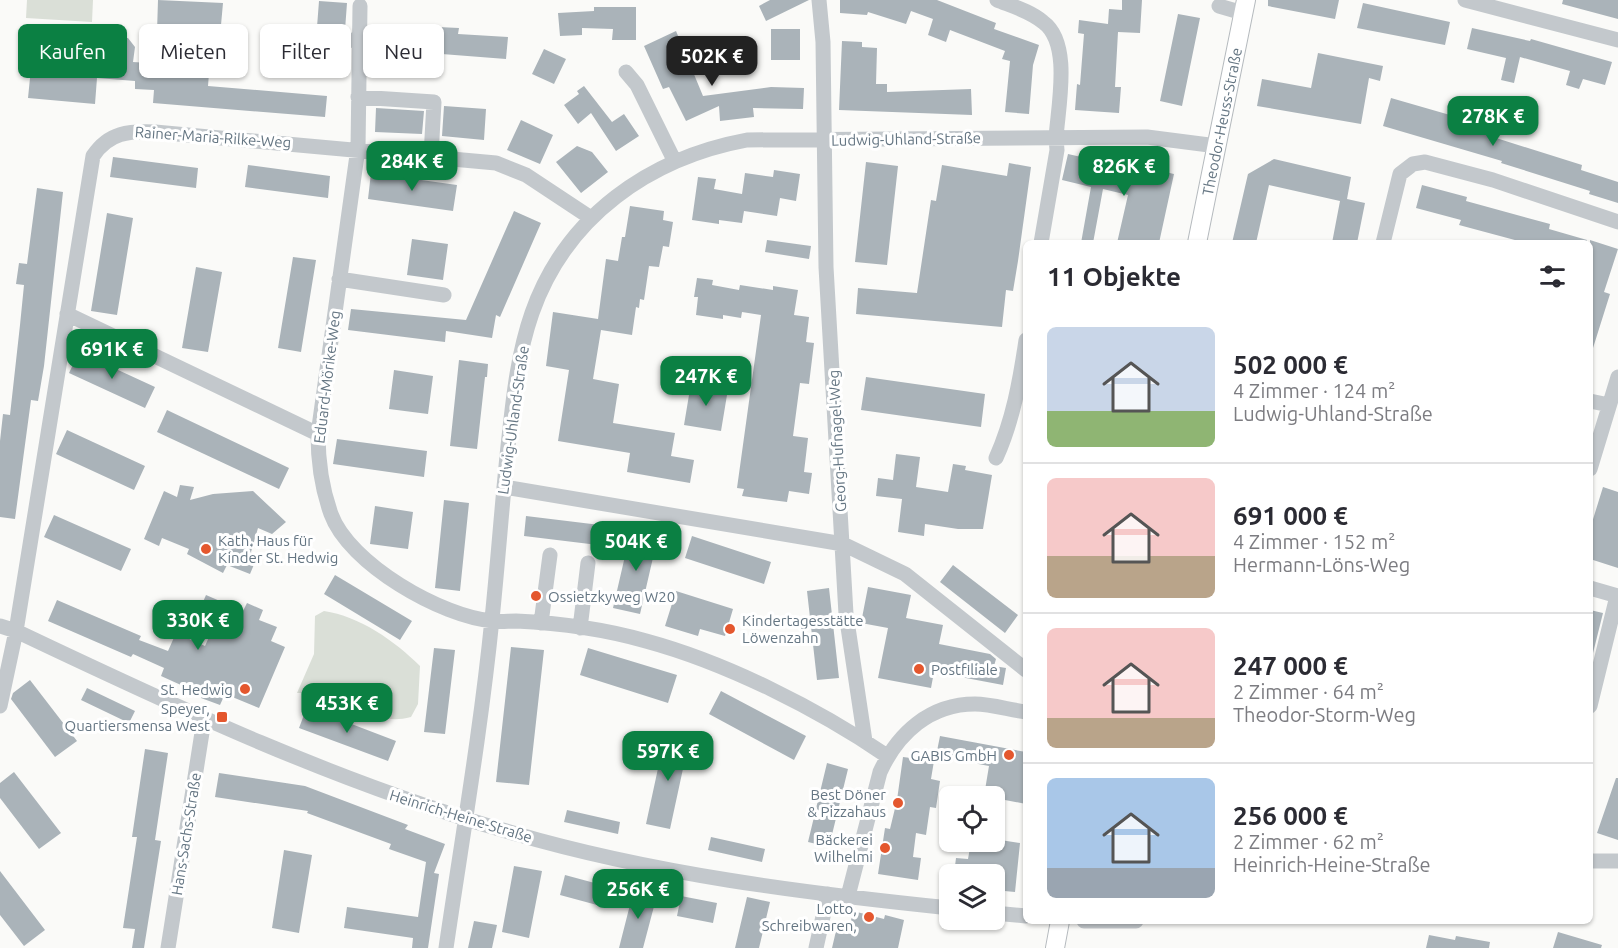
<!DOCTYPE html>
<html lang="de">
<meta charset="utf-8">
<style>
body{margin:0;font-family:Ubuntu,sans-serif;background:#f7f7f7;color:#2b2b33;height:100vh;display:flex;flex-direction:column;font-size:22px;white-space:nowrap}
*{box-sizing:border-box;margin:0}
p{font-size:20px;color:#7c7c81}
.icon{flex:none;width:33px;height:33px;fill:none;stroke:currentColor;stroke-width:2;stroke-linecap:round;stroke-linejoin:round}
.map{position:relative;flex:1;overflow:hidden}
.details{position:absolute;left:1023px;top:240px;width:570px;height:684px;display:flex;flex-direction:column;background:#fff;border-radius:9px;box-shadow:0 2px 4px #0004}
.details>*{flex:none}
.top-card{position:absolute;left:18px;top:24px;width:570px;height:54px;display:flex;gap:12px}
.controls{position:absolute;left:939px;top:786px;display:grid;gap:12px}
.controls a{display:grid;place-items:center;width:66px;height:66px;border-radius:9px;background:#fff;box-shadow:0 2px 4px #0004;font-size:30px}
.price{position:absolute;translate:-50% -51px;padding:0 14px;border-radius:12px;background:#0b8043;color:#fff;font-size:20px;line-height:39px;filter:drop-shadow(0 2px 3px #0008)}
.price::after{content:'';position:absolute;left:50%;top:36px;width:18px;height:14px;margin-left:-9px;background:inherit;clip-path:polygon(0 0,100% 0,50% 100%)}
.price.on{background:#222;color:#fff}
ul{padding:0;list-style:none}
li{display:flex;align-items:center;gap:18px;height:150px;padding:0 24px}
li+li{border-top:2px solid #e1e1e2}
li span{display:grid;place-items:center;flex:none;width:168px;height:120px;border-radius:9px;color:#555}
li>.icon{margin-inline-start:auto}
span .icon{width:72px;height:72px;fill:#fffc;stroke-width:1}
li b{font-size:26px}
h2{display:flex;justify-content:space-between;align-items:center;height:72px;padding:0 24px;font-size:26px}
.tag{padding:0 21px;border-radius:9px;background:#fff;box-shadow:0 2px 4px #0004;font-size:21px;line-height:54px}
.tag.on{background:#0b8043;color:#fff}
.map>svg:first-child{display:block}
.green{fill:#dadfd7}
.building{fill:#aab3b9}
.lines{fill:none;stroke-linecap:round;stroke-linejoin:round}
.major-casing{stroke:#b5babe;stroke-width:20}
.minor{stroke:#c3c8cc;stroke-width:15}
.major{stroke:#fff;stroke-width:18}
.poi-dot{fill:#e4572e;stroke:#fff;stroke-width:2}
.labels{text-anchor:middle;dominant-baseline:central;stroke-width:6;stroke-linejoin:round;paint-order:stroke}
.street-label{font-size:15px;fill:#657683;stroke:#fff}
.poi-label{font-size:15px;fill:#657683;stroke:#fff;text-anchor:end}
</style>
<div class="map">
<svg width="1618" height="948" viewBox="0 0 1618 948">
<rect width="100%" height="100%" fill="#fafaf8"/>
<path class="green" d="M27,0H93L92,22L26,18Z
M324,611C359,616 395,641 420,666L418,704L411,717C376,726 370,705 340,695C328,691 311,693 297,693L314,654L315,616Z"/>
<path class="building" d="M158,0L223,3L220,36L212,35L208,86L327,96L325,117L153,103L154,90L135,89V81L97,78L95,104L28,98L34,38L109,44L117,37L128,38L135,47L133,62L149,63L152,67V64H156Z
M770,0H809L766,21L759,6Z
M840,0H937L996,23L994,29L1039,45L1033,65L1029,114L1005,112L1010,61L1002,59L1005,51L950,30L946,42L928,35L933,19L911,11L906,24L868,12L867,15L840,13Z
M1122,0H1142L1140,33L1118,32L1115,87H1121L1119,113L1075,110L1077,84L1080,85L1084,34L1078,33L1079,20L1108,24L1109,9L1122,10Z
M1268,0H1339L1335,19L1268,6Z
M1563,0H1618V19L1562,4Z
M319,1L347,3L345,30L317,27Z
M1363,3L1450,22L1445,45L1357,28Z
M594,7H636V40H612L613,29L582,28V35L560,36L558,13L594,11Z
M1178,14L1200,18L1182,106L1160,101Z
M417,26L459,28L458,34L508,37L506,59L416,52Z
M1472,28L1530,41L1531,39L1612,62L1605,85L1583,79L1579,89L1566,85L1570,71L1520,57L1514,83L1501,80L1506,58L1467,49Z
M771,29H800V60H771Z
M676,31L703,96L771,87L804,88L803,109L753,108L754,117L720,121L719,106L686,121L669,87L663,89L644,46Z
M842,41L862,42V47L877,48L876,84H887V92L971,89L972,115L839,110Z
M400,45V69L370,70V46Z
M544,49L566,59L554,84L532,74Z
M1318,53L1383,66L1380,81L1369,78L1361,124L1257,106L1262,79L1311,88Z
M584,86L612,122L624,114L639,136L616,151L591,113L578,124L564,105L579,94L577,91Z
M1391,98L1495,128L1493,137L1582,165L1581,170L1618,182V203L1589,194L1590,191L1501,163L1502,161L1383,126Z
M444,106L486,109L484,140L442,136Z
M376,108L424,111L422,134L375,132Z
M521,120L553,135L540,164L507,150Z
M577,146L592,152L608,172L581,193L556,162Z
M1068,154L1134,169L1135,165L1174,174L1159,243H1117L1128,195L1103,189L1093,243H1081L1091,187L1062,180Z
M113,157L198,168L196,188L110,177Z
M1274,159L1351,177L1347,199L1365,203L1357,243H1332L1340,201L1269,185L1256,243H1232L1248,174Z
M866,162L898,166L887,265L855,262Z
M1009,163L1031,167L1018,261L1013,291L1006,290L1002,327L856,314L858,288L917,293L931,200L936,201L942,165L1007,176Z
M248,165L330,176L328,198L245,187Z
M774,170L800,174L796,201L780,198L777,216L744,211L742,223L719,220V224L692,220L698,177L716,179L714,189L742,194L745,173L773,177Z
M371,173L457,185L453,211L368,199Z
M1422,185L1467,197L1466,201L1550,224L1549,229L1587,240V243H1526L1459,225L1461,220L1416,208Z
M37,188L63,192L44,366L38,401L31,400L15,519L0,517V441L3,414L10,415L20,325L24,285L16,284L19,263L27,264Z
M630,206L664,211L663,220L673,222L669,247L663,246L659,267L649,266L644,300L640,299L639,308L636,307L632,335L601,330L593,379L619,384L613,423L675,433L671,456L694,460L690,483L627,472L630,453L558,441L569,370L546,366L553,312L598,319L606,259L618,261L622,237H625Z
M514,211L541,223L500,317L496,315L492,338L446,331L445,342L348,330L351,309L466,320Z
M107,213L133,218L117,315L91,311Z
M412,239L448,244L443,280L407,275Z
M767,240L811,246L809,259L765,252Z
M1590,240L1618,249L1604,292L1610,294L1593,348L1590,347Z
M293,257L316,260L301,352L278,348Z
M196,267L222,272L208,352L182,348Z
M697,278L713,280L712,285L739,290L740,285L773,290V286L798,290L794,315L809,317L806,342L814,343L809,384L800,383L793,436L808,438L804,472L812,473L809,494L789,491L787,502L742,496L744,489L737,488L761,315L742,312L741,318L723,315V319L696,315L698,297H694Z
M79,352L155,387L145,408L69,373Z
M459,360L488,364L487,377H485L477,449L450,446Z
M394,370L433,376L428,414L389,409Z
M866,377L985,394L981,427L861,410Z
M691,383L728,389L721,431L684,425Z
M167,410L289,468L279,489L157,432Z
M67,430L145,466L134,490L56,454Z
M337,439L427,451L424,477L333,464Z
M896,454L920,457L916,487L948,492L953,464L966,466L965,470L992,475L983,529H958L925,524L924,536L898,532L902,499L876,496L878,478L893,480Z
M180,485L194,487L190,500L213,494L253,491L286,522L272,534L258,528L251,552L258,555L250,574L227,565L223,573L187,554L189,549L162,538L159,546L144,539L164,491L177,497Z
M1603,487L1618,492V568L1590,559V529Z
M444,500L469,503L460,591L435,588Z
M375,506L413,512L408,549L370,544Z
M54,515L131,549L121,571L44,537Z
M526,516L600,525L598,545L524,536Z
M631,530L658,536L640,614L613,608Z
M692,536L771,562L764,584L685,558Z
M953,565L1018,615L1005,633L940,582Z
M335,575L412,621L400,640L324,594Z
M868,587L911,595L906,618L943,625L939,644L990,654L996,659L994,666L1006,668L1003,685L934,672L931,688L878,678L888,628L861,623Z
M829,588L839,678L817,680L807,591Z
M676,591L733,609L725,636L700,629L698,636L665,626Z
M206,595L243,611L247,603L263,610L259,620L277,627L271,641L285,647L259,708L225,694L220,705L201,698L203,695L161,676L164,668L133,654L131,657L48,621L57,600L141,636L139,640L168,651L176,633L205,646L217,619L199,611Z
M1590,610L1603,613L1593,653H1590Z
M511,647L544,650L529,785L496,782Z
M434,648L455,650L445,734L424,732Z
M588,648L677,675L668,703L580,675Z
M30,680L77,741L55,757L11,699L13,693Z
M87,688L135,711L129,723L81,700Z
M721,691L806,736L794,760L709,714Z
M307,707L396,741L388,761L299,728Z
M665,736L689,741L670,829L646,824Z
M940,736L1026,752V804L984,796L989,766L936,756Z
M145,749L168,753L155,840L161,841L144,948H132L135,929L123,928L137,837H132Z
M903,757L934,761L931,779L940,781L936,808L930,807L926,835L916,833L913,857L921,858L918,880L878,874L885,828L890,829L897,800Z
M827,763L848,769L829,847L808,842Z
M14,772L61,833L39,849L0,798V783Z
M219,773L305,786L408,825L405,829L445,844L434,873L439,874L428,948H412L413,938L344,928L347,907L418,917L426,862L389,849L391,844L307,813L308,811L215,797Z
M1616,778H1618V840L1597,833Z
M567,810L620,822L618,834L564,822Z
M711,837L765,849L762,862L708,850Z
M994,839L1020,843L1015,892L994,890V874H954L956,858L968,859L971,842Z
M284,850L312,855L299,933L272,928Z
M514,866L542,871L529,938L502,932Z
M0,871L45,930L24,946L0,915Z
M565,875L602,885L597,905L560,895Z
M634,889L657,895L643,948H619Z
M681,896L717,903L713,923L677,916Z
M747,897L770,902L759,948H735Z
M853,911L884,919L885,915L904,920L898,948H832L836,931L848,934Z
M474,921L497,925L492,948H468Z
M1558,932L1602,945L1601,948H1553Z
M1429,935L1455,940L1456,936L1490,942L1489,948H1426Z"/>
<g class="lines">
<g class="major-casing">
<g id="major">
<path id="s1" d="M1197,243L1246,0"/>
<path d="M1055,948L1060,921"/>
</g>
</g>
<path class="minor" d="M819,0L823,42L826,267L846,614L865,741
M997,0C1012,6 1030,11 1043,22C1072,43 1058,106 1056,138L1057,150L1041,243
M1465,0L1618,40
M360,6L358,148L318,434C318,461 322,489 331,514C349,564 442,617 493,621C500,622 508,621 516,621C559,623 604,629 646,641C727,663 818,709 887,756
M1219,6L1243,13
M328,38L359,41
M626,72L637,85L674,160
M358,97L434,102L431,156
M1383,243L1400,174L1413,164L1425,162L1493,180L1618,222
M339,279L444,295
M67,314L318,434
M1590,401L1609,405
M996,458C1013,420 1020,381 1026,340
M1590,469L1618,377
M504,487L843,544L905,574L1026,670
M1590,588L1618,596
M541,623L550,555
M0,626L16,631C178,708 340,784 513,833C653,874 804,893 950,908
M580,628L588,563
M0,706L16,631L93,156C109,132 129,131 155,132L496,163L526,175L591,218
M1590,706L1617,596
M1590,861H1618
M848,896L880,772C898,733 930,704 975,704C991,704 1010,710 1026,712
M994,913L1026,916
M1084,921H1136
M168,948L204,720
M446,948C462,839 481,729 492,619C498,561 502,504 508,446C513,401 517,356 532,313C566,216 650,158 747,140L1147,137L1217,146
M816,948L828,894"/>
<use href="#major" class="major"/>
</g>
<g class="poi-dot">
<circle cx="206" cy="549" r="6"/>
<circle cx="536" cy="596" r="6"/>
<circle cx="730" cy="629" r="6"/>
<circle cx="919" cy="669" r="6"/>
<circle cx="245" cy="689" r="6"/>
<rect x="216" y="711" width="12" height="12" rx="3"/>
<circle cx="1009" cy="755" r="6"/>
<circle cx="898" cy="803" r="6"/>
<circle cx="885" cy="848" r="6"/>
<circle cx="869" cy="917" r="6"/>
</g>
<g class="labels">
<g class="street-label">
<text stroke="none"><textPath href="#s1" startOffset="124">Theodor-Heuss-Straße</textPath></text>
<text transform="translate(213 137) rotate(4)">Rainer-Maria-Rilke-Weg</text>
<text transform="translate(906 139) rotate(-1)">Ludwig-Uhland-Straße</text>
<text transform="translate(327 377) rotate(-83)">Eduard-Mörike-Weg</text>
<text transform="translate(513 420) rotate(-82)">Ludwig-Uhland-Straße</text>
<text transform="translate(837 441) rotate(-93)">Georg-Hufnagel-Weg</text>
<text transform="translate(461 816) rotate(17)">Heinrich-Heine-Straße</text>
<text transform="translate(186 834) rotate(-81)">Hans-Sachs-Straße</text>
</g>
<g class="poi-label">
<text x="218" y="540" text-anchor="start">Kath. Haus für<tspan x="218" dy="17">Kinder St. Hedwig</tspan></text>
<text x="548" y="596" text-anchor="start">Ossietzkyweg W20</text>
<text x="742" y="620" text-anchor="start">Kindertagesstätte<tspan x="742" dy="17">Löwenzahn</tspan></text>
<text x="931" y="669" text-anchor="start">Postfiliale</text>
<text x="233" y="689">St. Hedwig</text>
<text x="210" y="708">Speyer,<tspan x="210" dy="17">Quartiersmensa West</tspan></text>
<text x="997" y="755">GABIS GmbH</text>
<text x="886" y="794">Best Döner<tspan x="886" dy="17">&amp; Pizzahaus</tspan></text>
<text x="873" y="839">Bäckerei<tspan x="873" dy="17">Wilhelmi</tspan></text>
<text x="857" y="908">Lotto,<tspan x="857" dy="17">Schreibwaren,</tspan></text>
</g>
</g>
</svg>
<div class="controls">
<a><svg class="icon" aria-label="locate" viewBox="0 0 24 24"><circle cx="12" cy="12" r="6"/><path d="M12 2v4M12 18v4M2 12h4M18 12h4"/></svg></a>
<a><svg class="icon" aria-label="layers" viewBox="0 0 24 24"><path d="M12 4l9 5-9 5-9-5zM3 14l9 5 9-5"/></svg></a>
</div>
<b class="price on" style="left:712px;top:87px">502K €</b>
<b class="price" style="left:1493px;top:147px">278K €</b>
<b class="price" style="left:412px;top:192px">284K €</b>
<b class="price" style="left:1124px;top:197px">826K €</b>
<b class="price" style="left:112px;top:380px">691K €</b>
<b class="price" style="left:706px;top:407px">247K €</b>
<b class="price" style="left:636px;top:572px">504K €</b>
<b class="price" style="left:198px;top:651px">330K €</b>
<b class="price" style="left:347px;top:734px">453K €</b>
<b class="price" style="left:668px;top:782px">597K €</b>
<b class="price" style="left:638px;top:920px">256K €</b>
<div class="top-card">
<a class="tag on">Kaufen</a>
<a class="tag">Mieten</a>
<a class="tag">Filter</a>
<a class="tag">Neu</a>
</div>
<section class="details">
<h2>11 Objekte<svg class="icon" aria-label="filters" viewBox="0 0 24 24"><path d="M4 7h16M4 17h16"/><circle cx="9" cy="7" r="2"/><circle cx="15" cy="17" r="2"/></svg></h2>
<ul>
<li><span style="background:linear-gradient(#c9d6e8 70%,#8fb573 0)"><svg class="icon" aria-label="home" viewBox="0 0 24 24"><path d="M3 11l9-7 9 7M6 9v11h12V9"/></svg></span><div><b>502 000 €</b><p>4 Zimmer · 124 m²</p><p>Ludwig-Uhland-Straße</p></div></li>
<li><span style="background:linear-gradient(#f6c9c9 65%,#b9a48a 0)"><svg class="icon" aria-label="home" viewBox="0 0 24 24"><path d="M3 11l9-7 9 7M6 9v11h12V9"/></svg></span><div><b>691 000 €</b><p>4 Zimmer · 152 m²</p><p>Hermann-Löns-Weg</p></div></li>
<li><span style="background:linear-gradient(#f6c9c9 75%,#b9a48a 0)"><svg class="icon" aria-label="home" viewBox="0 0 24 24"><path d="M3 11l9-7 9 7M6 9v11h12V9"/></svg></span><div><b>247 000 €</b><p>2 Zimmer · 64 m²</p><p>Theodor-Storm-Weg</p></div></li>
<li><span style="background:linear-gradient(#a9c7e8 75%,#9aa5b1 0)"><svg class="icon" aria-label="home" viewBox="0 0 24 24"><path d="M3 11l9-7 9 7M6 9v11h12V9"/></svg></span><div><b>256 000 €</b><p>2 Zimmer · 62 m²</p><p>Heinrich-Heine-Straße</p></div></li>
</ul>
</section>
</div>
